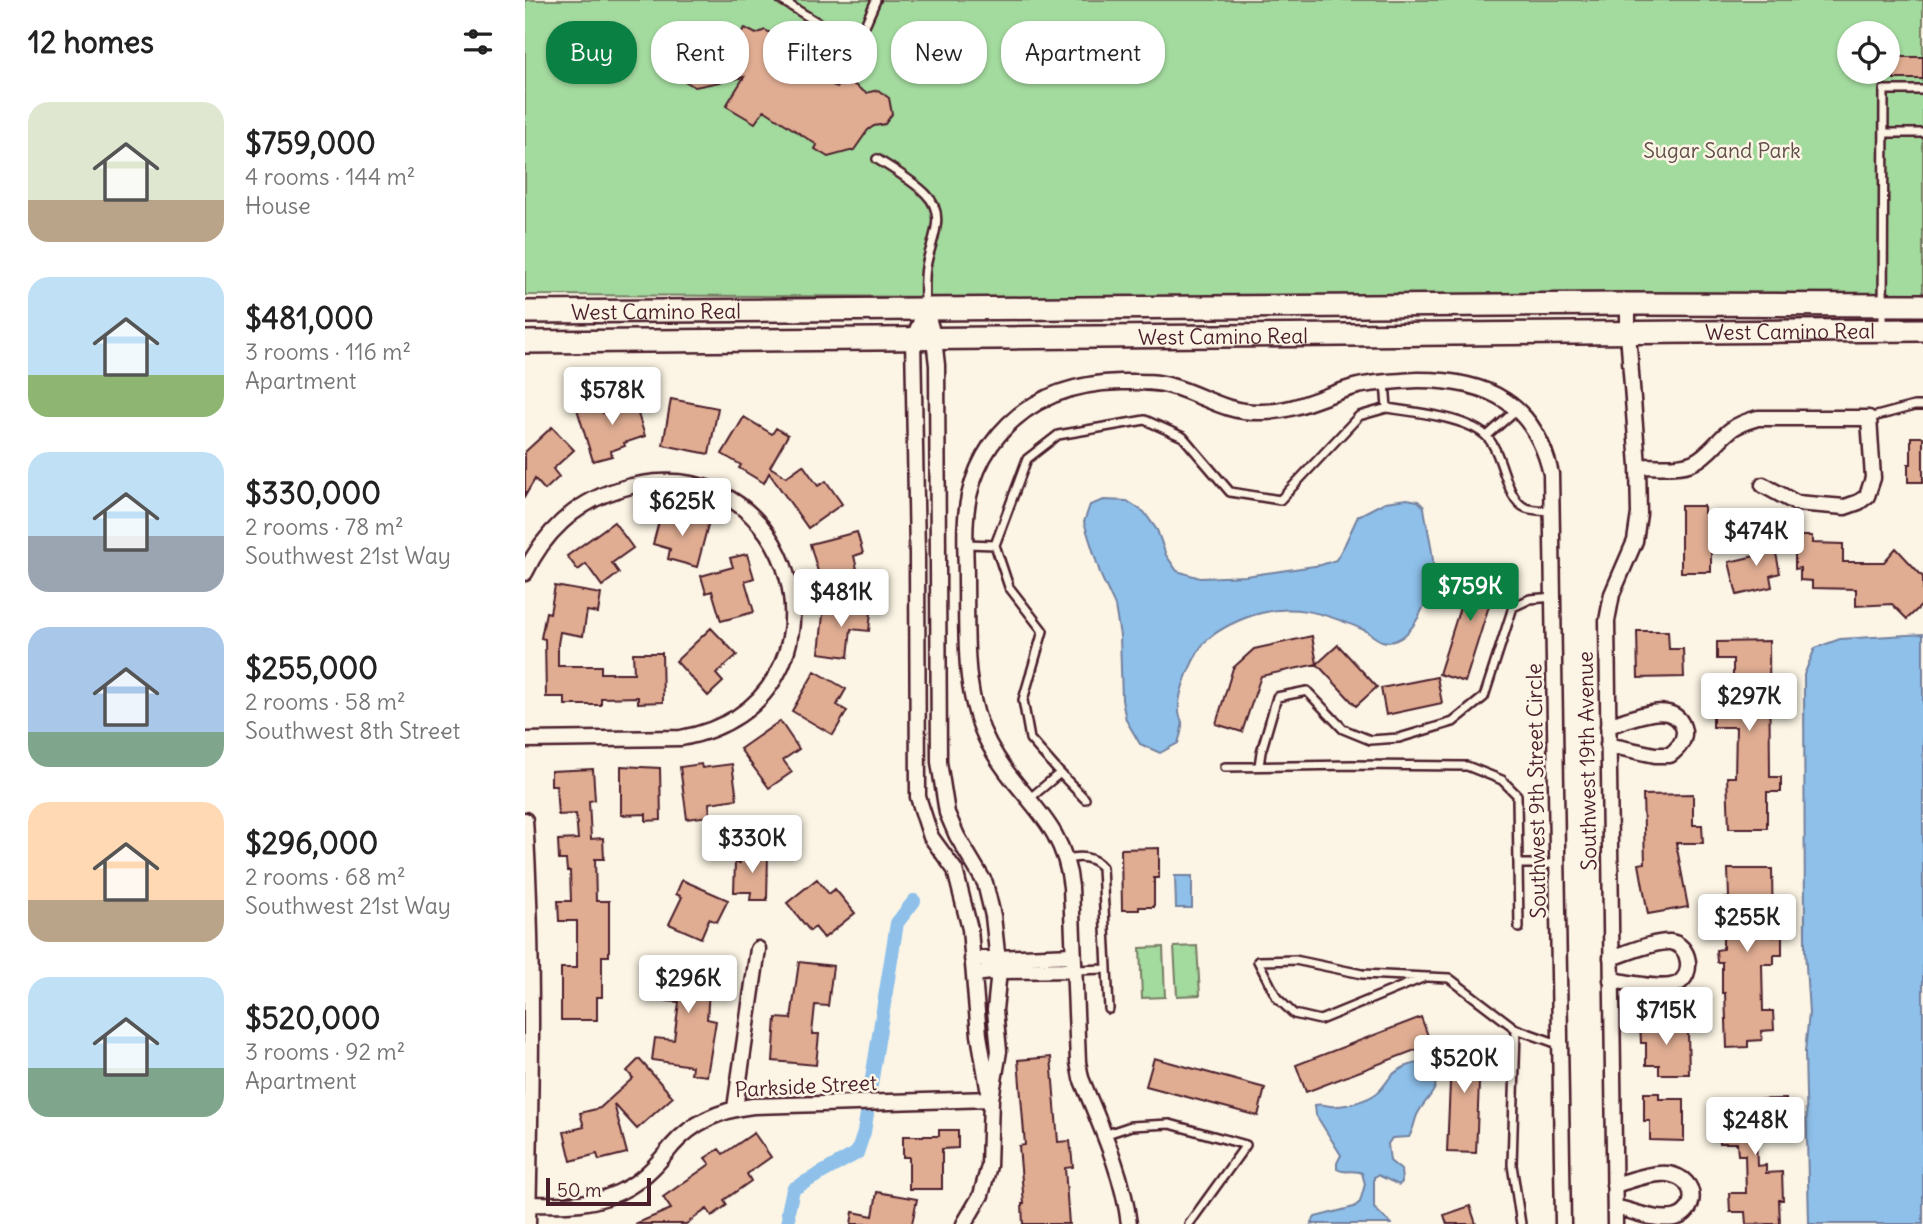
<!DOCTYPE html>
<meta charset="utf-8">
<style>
body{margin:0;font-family:Delius,sans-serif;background:#f2f2f2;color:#222;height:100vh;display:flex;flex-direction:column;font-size:26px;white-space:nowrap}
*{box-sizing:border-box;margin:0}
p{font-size:23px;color:#767676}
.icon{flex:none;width:38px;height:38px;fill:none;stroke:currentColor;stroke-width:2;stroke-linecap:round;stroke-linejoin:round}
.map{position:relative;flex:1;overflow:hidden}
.details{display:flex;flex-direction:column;background:#fff;width:525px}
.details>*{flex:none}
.banner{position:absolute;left:21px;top:21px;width:665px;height:63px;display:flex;gap:14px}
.buttons{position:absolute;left:1312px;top:21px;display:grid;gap:14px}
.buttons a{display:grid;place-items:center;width:63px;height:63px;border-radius:50%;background:#fff;box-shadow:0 2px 5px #0004;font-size:35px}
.scale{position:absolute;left:21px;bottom:18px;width:105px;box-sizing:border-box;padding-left:7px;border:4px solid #4a1f2b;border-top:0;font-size:19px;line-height:24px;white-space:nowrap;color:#4a1f2b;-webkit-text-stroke:5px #fcf5e5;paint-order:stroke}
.price{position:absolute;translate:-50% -60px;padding:0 16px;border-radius:7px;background:#fff;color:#222;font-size:23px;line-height:46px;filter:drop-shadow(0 2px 4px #0008)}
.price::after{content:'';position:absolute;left:50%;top:42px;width:21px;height:16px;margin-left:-10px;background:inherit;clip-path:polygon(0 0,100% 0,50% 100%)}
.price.current{background:#0b8043;color:#fff}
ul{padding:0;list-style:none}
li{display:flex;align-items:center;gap:21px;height:175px;padding:0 28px}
li span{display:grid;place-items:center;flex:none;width:196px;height:140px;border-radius:21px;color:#555}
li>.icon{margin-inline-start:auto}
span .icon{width:84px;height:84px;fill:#fffc;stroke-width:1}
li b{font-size:30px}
h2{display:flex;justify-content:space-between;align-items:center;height:84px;padding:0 28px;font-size:30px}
.pill{padding:0 24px;border-radius:28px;background:#fff;box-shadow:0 2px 5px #0004;font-size:24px;line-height:63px}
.pill.current{background:#0b8043;color:#fff}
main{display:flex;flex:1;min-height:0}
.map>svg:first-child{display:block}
.green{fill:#a3da9e;stroke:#767c64;stroke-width:2;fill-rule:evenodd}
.water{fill:#8ec0ea;stroke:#73809e;stroke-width:2}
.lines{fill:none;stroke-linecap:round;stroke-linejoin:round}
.canal{stroke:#8ec0ea;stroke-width:14}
.building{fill:#e0ad93;stroke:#4a1f2b;stroke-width:2}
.lane-casing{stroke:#4a1f2b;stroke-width:12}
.street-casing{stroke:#4a1f2b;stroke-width:19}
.secondary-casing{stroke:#4a1f2b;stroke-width:26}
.lane{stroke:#fcf5e5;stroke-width:7}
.street{stroke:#fcf5e5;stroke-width:14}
.secondary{stroke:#fcf5e5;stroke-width:21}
.labels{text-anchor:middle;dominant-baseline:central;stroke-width:5;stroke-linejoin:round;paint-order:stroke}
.park-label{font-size:21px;fill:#604e48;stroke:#fcf5e5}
.street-label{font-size:21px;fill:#4a1f2b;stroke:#fcf5e5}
</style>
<main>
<section class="details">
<h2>12 homes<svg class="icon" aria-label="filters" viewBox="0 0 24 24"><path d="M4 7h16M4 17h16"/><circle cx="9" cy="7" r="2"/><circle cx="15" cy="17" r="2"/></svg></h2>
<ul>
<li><span style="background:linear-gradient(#dfe7d0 70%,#b9a48a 0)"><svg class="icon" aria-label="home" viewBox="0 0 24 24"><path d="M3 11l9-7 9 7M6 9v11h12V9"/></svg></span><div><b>$759,000</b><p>4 rooms · 144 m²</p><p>House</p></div></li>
<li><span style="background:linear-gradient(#bfe0f5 70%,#8fb573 0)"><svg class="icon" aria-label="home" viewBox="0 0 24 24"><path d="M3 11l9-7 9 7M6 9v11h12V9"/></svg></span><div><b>$481,000</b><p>3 rooms · 116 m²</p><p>Apartment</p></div></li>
<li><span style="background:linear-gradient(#bfe0f5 60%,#9aa5b1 0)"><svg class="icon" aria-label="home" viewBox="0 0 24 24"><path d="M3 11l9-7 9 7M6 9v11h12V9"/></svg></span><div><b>$330,000</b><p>2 rooms · 78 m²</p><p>Southwest 21st Way</p></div></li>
<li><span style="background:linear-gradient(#a9c7e8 75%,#7fa58c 0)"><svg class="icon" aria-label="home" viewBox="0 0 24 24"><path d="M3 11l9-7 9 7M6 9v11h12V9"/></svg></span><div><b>$255,000</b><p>2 rooms · 58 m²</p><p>Southwest 8th Street</p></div></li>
<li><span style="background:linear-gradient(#ffd9b3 70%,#b9a48a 0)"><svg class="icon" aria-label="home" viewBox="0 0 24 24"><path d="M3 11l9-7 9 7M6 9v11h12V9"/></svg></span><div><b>$296,000</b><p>2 rooms · 68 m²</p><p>Southwest 21st Way</p></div></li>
<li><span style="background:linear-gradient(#bfe0f5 65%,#7fa58c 0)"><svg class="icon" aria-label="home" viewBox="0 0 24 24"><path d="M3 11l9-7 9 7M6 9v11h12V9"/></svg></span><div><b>$520,000</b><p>3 rooms · 92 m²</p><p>Apartment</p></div></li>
</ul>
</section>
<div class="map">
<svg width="1398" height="1224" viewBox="0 0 1398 1224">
<rect width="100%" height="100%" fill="#fcf5e5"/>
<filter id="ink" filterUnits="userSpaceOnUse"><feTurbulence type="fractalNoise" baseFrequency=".0143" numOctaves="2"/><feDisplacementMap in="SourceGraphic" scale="14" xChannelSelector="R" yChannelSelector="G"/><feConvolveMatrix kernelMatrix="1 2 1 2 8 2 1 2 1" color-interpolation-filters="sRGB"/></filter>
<g filter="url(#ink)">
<path class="green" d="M0,0H1398V301L0,295ZM1325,33H1363V72H1325Z
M672,946L675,995L652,996L649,947Z
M638,947L640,997L617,998L615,948Z"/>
<path class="water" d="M882,499L893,501L899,507C901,526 910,554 908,571C907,593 887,649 857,641C851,639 845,633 839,630C798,612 763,601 720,618C705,624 686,633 676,647C666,663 652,693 654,712C654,715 656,719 657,722C658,729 655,736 653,743L635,753L615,744L601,720L597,700L595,636L590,606L576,576L559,522L565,505L579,500L602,501L619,512L632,530L641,555L652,571L675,578L721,576L796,565L811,560L820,544L833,516L860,502Z
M1398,634V1224H1284L1280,1052L1284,1013L1280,950L1279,675L1290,648L1315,639Z
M650,876H667V908H651Z
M901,1062L911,1069C914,1095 902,1095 892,1115C889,1123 888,1130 884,1137L867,1138L863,1144L865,1161L876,1170L877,1182L874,1185L853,1175L849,1177V1208L866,1224H786L790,1217L829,1207L835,1202L840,1184L837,1173C829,1169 819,1174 812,1169V1163L816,1155L791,1115L790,1105C797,1103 803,1107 811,1106C823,1106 843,1100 852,1093C858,1088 862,1081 866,1076C875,1067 889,1063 901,1062Z"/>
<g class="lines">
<path class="canal" d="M345,1091L372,923L389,901
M264,1224L263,1212L268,1189L332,1153L339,1132L342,1114"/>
</g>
<path class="building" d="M190,25L211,38L220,28L231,34L240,30L249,35L252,50L271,59L274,55L282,53L288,58L291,66L288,71L312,88L316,83L325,82L341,93L353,90L364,98L367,114L360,124L349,126L343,130L329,150L303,157L290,149L292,145L239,110L230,123L201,106L219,77L170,87L151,76L164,55L180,52L179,31L183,26Z
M1369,57H1398V79H1369Z
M115,394L121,412L113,414L120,436L99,443L100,446L86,451L87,456L68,461L52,409L75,402L78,413L103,406L101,398Z
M146,399L193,408L184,454L138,445Z
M219,417L247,434L251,428L263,435L245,467L261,477L278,465L293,486L301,481L317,504L283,528L244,473L239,483L214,468L216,465L197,454Z
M27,427L49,450L28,469L34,477L20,490L10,479L0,496V452Z
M1386,437H1398V482H1383V464H1386Z
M1156,506H1179V513H1186V572H1156Z
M136,514L166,522L168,517L184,521L172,567L143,559L145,549L128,544Z
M89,522L108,548L87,563L94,573L77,586L61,564L53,570L42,556Z
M332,532L338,553L329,556L332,569L328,570L331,581L298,589L285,544Z
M1247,534L1255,573L1245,576L1247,587L1212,595L1204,562L1234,555L1230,538Z
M1270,536H1287V543L1318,544V562H1359L1371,548L1398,577V604L1382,619L1367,604L1331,606V589L1287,588V581L1275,580V568L1270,569Z
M222,554L229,578L220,581L229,612L196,621L187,591L181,593L176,576L208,567L205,558Z
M949,563L975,571L940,682L914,674Z
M30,586L76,594L73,613L62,611L58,636L35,632L33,644V666H76V673H109L108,653H137L138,702L113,703V697L76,698V705H40V697H21L20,639L16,638L21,612L25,613Z
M299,605L346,611L344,631L326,629L323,657L294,653Z
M186,628L212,655L191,674L198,682L183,696L151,661Z
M1112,631H1143L1144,649H1158L1159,677L1113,678Z
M787,636L792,664L736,676L717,732L691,724L708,668L729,649Z
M1244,641L1245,777H1256V792H1242V828H1204L1202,777H1210L1211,727H1188V708H1208V659H1192V642Z
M813,645L852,687L831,706L792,664Z
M290,671L321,689L312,705L322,711L308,735L267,711Z
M912,677L917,703L861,715L856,688Z
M255,721L274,749L258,760L267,772L244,788L215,749Z
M176,764L177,768L207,764L212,799L184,803L185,816L162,819L155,767Z
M96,766L135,768L136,820L121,821V814L96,815Z
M68,769L70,800L64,801L66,839L78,838L79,859H70L71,901H84V956H77V997H72V1020H36V968H52V921H34L33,901H46L45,871H42L41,860H34L33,840L53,839L51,814L33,815L31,785H26V771Z
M1168,794V825H1177L1178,843H1151L1163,907L1123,914L1114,864L1120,863L1118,795Z
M634,848V878H629V907H614V910H597L596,849Z
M215,852L243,853L242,900H225L226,892H209L210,863H215Z
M1203,869H1247L1248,937L1257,936V955H1249V964H1237L1238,1011H1248L1249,1030L1236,1031L1237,1040L1223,1041V1047L1202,1048L1200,993H1197V962H1192L1191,950L1198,949V898H1204Z
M292,879L304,894L310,889L330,913L299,938L290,927L285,931L262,903Z
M157,880L203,900L192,922L184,919L176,938L144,924L157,897L151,894Z
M136,955L186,960L182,1019L191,1021L182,1076L166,1074L167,1066L127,1060L130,1038L149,1040L154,1002L142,1001L145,970L135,969Z
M274,962L308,966L303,1006L290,1005L287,1034H294L291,1065L248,1061L251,1018L266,1019Z
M896,1017L906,1044L781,1092L771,1065Z
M1115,1021H1154V1032H1163L1164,1074H1134V1065H1121V1043H1116Z
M927,1036L956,1037L951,1153L922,1152Z
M526,1057L533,1142L545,1141L548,1167L540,1168L544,1224H498L497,1204H499L494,1146L500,1145L493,1060Z
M629,1058L740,1088L733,1116L621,1086Z
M114,1059L148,1097L112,1129L89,1104L102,1153L74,1160L72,1154L46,1161L39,1132L59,1127L55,1113L75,1108L108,1078L102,1071Z
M1119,1093H1134V1099H1159V1141L1125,1140V1121H1119Z
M1261,1099V1132L1231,1133L1232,1166L1241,1165V1173L1257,1172L1258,1200H1254L1255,1224H1221L1220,1212H1205L1204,1193H1221L1220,1155H1213L1212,1143H1194V1125H1201V1100Z
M414,1130H433V1148L417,1149V1189H384V1157H378V1136H414Z
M229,1133L246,1157L222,1174L226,1181L199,1200L202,1205L187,1216L182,1209L161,1224H110L146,1209L138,1197L185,1164L180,1158L194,1149L198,1154Z
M352,1192L392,1199L387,1224H326L328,1212L348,1216Z
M945,1206L951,1224H922L919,1215Z"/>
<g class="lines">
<g class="lane-casing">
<path id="lane" d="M256,0L331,46L351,0
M1359,133H1398
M352,159C369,170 387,180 401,194C423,216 405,242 401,267C399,280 400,292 400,305
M1358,326L1359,90H1398
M862,408C889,412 939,417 960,435C979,451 979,499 1001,508C1009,511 1020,510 1028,511
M1344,418L1389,406H1398
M962,436L991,410
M441,544L470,545L484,587L518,631L498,700L505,739L535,773
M470,545L502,459L533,435L620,420L658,437L705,492L755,500L834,416L862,408L860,382
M734,766L736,752L752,697L782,691L818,729L845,740L874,738L928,722L959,697L988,607L1005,599L1029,597
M700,767L826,765L942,766L977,780L992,795L993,864
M504,799L535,773L560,799
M542,859C555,856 567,856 577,867L584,1009
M994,928L993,864H1033
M549,970L582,969
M900,977L795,1020L769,1014L752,998L733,961L770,960L837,974L924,978L991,1029
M579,1135L606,1126L645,1124L721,1145L664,1224
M996,1224L987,1165L991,1029L1036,1045"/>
</g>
<g class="street-casing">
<path id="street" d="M401,310L409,339L412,365L414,762L422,813L432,836L460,883L468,916L474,971L470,1010L474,1051L466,1099L464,1166L456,1195L439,1224
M401,310L388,339L392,554L393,797L406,837L430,870L445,929L454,1035L463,1088
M1113,466C1131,466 1153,469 1169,462C1185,454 1193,439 1207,429C1215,423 1223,421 1233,418H1344L1348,478L1342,496L1334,502L1320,507L1271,503L1238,485
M0,573C18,534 50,503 92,490C274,431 344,703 156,738L0,740
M1083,726C1103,720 1148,698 1158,727C1162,739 1154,748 1145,755H1130L1083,745
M0,820C9,955 6,1089 3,1224
M1086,958C1102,953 1129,941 1145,942C1165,944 1170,975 1152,984C1137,991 1103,982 1086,980
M447,959L548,955
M449,974L474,971L549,970
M210,1108L233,949
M1089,1185C1105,1181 1126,1172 1143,1174C1175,1179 1172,1214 1149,1218C1130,1221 1108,1211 1090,1207
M3,1204C39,1205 73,1206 104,1187C122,1176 134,1162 147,1146C169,1121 196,1110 228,1106L466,1099
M604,1224C598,1173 575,1125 556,1078L553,1062L546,887C539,819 493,799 464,744C437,694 442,636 441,580C441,553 438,524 444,496C448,478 455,461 466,445C497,401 544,383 596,382C613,382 630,381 646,386C679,395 699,413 736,412C771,412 800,394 833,386C853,382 874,381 894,380C963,380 1010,403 1026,474L1038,1224
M1090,1224L1082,621L1087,594L1110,541L1114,514L1113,466L1103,333V304"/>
</g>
<g class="secondary-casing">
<g id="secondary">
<path id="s1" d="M0,312L1103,304L1398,305"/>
<path id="s2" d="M0,342L1398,330"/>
</g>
</g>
<use href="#lane" class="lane"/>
<use href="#street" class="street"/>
<use href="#secondary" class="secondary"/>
</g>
</g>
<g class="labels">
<g class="park-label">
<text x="1197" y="150">Sugar Sand Park</text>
</g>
<g class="street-label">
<text stroke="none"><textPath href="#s1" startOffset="131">West Camino Real</textPath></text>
<text stroke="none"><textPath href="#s2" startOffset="1265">West Camino Real</textPath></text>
<text stroke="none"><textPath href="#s2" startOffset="698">West Camino Real</textPath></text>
<text transform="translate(1062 761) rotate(-91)">Southwest 19th Avenue</text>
<text transform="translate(1011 791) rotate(-91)">Southwest 9th Street Circle</text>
<text transform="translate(281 1086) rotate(-3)">Parkside Street</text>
</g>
</g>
</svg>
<div class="buttons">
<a><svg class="icon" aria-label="locate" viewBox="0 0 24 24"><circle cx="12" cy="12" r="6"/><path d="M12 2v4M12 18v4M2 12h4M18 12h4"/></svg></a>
</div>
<div class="scale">50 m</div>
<b class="price" style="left:87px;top:427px">$578K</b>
<b class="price" style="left:157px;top:538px">$625K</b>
<b class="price" style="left:1231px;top:568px">$474K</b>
<b class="price current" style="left:945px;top:623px">$759K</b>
<b class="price" style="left:316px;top:629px">$481K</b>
<b class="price" style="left:1224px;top:733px">$297K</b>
<b class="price" style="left:227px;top:875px">$330K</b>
<b class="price" style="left:1222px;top:954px">$255K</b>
<b class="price" style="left:163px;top:1015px">$296K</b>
<b class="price" style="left:1141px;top:1047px">$715K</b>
<b class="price" style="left:939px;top:1095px">$520K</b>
<b class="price" style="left:1230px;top:1157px">$248K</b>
<div class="banner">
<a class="pill current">Buy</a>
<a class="pill">Rent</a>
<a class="pill">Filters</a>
<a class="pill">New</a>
<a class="pill">Apartment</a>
</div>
</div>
</main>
